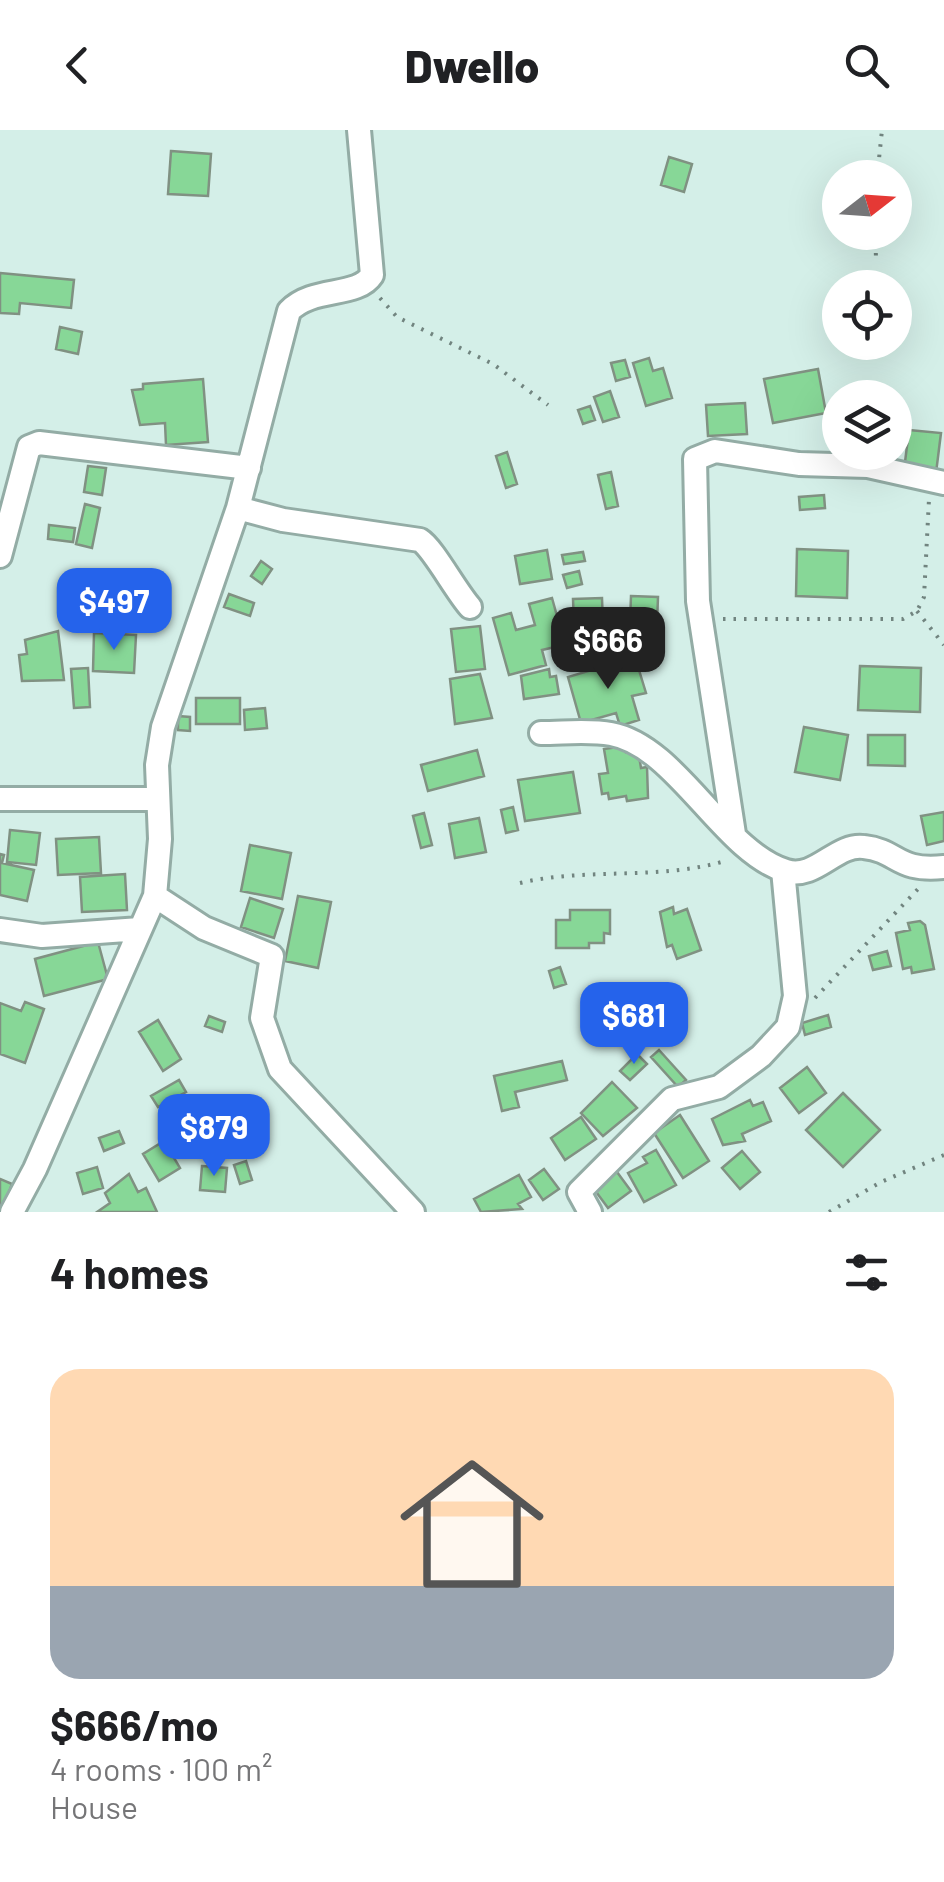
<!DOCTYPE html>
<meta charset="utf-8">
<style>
body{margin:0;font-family:Barlow,sans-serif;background:#f2f2f2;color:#202124;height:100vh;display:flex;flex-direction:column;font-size:38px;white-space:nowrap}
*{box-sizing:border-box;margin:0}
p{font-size:32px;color:#757577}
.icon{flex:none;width:55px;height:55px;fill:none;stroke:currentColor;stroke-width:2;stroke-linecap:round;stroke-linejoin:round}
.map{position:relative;height:1082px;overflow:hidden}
.drawer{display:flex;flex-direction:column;background:#fff;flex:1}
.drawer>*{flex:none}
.needle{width:65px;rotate:73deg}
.tools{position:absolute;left:822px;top:30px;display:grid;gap:20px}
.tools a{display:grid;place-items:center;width:90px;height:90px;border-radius:50%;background:#fff;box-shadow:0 10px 40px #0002;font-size:50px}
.price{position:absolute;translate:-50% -85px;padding:0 22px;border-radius:20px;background:#2563eb;color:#fff;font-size:32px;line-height:65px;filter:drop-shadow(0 2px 5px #0008)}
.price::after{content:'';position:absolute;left:50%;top:60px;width:30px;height:22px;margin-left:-15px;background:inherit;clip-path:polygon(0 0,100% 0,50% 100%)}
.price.active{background:#222;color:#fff}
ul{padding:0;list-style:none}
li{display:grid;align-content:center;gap:20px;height:530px;padding:0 50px}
li span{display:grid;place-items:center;height:310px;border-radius:30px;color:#555}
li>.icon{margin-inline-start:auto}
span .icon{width:180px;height:180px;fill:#fffc;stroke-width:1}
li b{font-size:42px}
h2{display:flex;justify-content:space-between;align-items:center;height:120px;padding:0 50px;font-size:42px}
header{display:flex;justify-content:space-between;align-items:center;height:130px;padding:0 50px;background:#fff;font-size:45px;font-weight:800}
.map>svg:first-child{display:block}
.building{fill:#87d797;stroke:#809182;stroke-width:2.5}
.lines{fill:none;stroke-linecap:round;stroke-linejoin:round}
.street-casing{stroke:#93aca5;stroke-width:28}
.path{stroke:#71847f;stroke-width:4;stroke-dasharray:2.5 8;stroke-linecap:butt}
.street{stroke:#fff;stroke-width:22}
</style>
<header><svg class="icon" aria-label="back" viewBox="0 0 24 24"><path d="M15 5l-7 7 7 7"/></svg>Dwello<svg class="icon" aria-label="search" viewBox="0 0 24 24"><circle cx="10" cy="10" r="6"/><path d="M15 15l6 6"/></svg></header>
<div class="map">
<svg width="944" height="1082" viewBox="0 0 944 1082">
<rect width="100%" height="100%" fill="#d4efe8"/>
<path class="building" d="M171,21L211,24L208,66L168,64Z
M669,27L692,34L684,62L661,55Z
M0,143L74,150L71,178L20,173L19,184L0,183Z
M60,197L82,202L78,224L56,219Z
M649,228L653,241L663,238L672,268L646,276L633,233Z
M625,230L630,247L616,251L611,233Z
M818,239L826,283L773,293L764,249Z
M203,249L208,312L166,315L165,293L140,295L132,260L143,259V254Z
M610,261L619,287L603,292L594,267Z
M745,273L747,304L708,306L706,275Z
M590,276L595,290L583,294L578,280Z
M909,300L941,303L936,343L904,340Z
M507,322L517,354L506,358L496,326Z
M88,336L106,338L102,365L84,362Z
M611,342L618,376L606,379L598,345Z
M824,365L825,378L800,380L799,367Z
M85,374L100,378L92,418L76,414Z
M49,395L75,398L73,412L48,409Z
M797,419L848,421L847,468L796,466Z
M547,420L552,449L520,454L515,426Z
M583,422L585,431L564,434L562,425Z
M261,431L272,439L262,454L251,446Z
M579,441L582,454L567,458L563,445Z
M229,464L254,473L250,486L224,477Z
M631,466L658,467L657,494L630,493Z
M552,468L562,504L553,507L555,517L542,520L546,535L509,545L493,488L511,483L516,500L535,495L529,474Z
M602,468L604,522L566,523L565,494H574L573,469Z
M97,470L126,472L125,486L96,484Z
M480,496L485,539L456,542L451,499Z
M623,496L631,513L618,515L615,498Z
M58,501L64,550L22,551L19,525L27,524L25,510Z
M94,503L136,505L134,543L93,541Z
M635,527L646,563L632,566L639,590L620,596L616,583L581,593L568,547Z
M860,536L921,538L920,582L858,580Z
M88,538L90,577L74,578L71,539Z
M549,539L550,547L556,546L559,564L524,569L521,546Z
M480,544L492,588L455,594L450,549Z
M196,568H240V594H196Z
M265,578L267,598L245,600L244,580Z
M178,586L190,587V601L178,600Z
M804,597L848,605L840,650L795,642Z
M868,605H905V636L868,635Z
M625,616L626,622L638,620L641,638L647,637L648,668L627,671L626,666L609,669L608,663L602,664L599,644L608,643L604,619Z
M477,620L484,646L428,661L421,635Z
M573,642L580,683L525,691L518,650Z
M513,677L518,700L506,703L501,680Z
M944,682V711L927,715L921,686Z
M424,683L432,715L421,718L413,686Z
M479,688L486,722L455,728L449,694Z
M10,700L40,703L36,735L7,732Z
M99,707L101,743L58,745L56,709Z
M250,715L291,723L282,769L241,761Z
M0,724L4,725L2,733L34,740L27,771L0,765Z
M125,744L127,780L82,782L80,747Z
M298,766L331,772L318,838L285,831Z
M250,768L283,779L274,808L241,797Z
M673,777L674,784L687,779L701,820L677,829L672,815L667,817L660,782Z
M570,780H610V804L604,803V813H589V818H556V790H570Z
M920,791L925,795L934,839L912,843L911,837L903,839L896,803L910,800L908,793Z
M98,812L108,849L44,866L35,829Z
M887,821L891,836L873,840L869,826Z
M560,837L566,854L554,858L549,841Z
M25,872L44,879L25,933L0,924V873L21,881Z
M828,885L831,897L805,905L802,893Z
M209,886L225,892L222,902L205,896Z
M158,890L181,929L163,941L139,902Z
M659,920L686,950L678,957L651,927Z
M637,924L647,934L630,950L620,941Z
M562,931L567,950L515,962L519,977L502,981L494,946Z
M807,937L826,963L799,983L780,958Z
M179,950L186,962L158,977L151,966Z
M612,952L637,978L603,1006L581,983Z
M843,963L880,1000L843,1037L806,1000Z
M750,970L753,976L763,972L771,991L742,1004L745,1011L723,1015L712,989Z
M680,985L709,1031L683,1048L654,1003Z
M581,987L596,1009L565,1030L551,1008Z
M225,995L230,1013L215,1017L210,999Z
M119,1001L124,1013L104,1021L99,1008Z
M164,1011L180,1038L159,1051L143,1024Z
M656,1020L676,1055L644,1072L628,1043L647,1033L643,1027Z
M742,1021L760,1042L740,1059L722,1038Z
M246,1031L252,1050L240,1054L234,1035Z
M202,1036L227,1038L225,1062L200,1060Z
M97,1037L103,1058L83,1064L77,1043Z
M544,1039L559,1059L543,1070L529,1050Z
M617,1042L631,1061L608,1078L594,1059Z
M129,1044L138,1062L146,1058L157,1082H97L110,1073L105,1063Z
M519,1045L531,1067L518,1074L522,1079L481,1082L474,1069Z
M0,1049L12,1054L2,1082H0Z"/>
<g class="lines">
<g class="street-casing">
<path id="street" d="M238,378L283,390L420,410C433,418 455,460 470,477
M0,426L29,317L39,313L249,338
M541,603C564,603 589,600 611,604C677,616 723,722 786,741C816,750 836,713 864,717C899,721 896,742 944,737
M0,669H157
M734,704L698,471L695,329L715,321L799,334L868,336L944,353
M155,766L204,798L272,826L262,888L280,939L413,1082
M0,800L42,806L140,799
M12,1082L35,1039L155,766L160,709L157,635L163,597L238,378L289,181C313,156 357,168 372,145L359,0
M590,1082L579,1062L672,969L719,957L761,926L788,897L795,866L783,740"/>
</g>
<path class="path" d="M877,48L882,0
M875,102L876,128
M380,168L397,187L493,234L548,275
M917,481L944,515
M723,489H903L917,481L924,467L929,369
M520,753C587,737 662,751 728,730
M815,868L918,759
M829,1082L881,1052L944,1025"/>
<use href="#street" class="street"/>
</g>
</svg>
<div class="tools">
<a><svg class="needle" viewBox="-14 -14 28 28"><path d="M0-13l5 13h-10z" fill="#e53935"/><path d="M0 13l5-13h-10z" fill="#757577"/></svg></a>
<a><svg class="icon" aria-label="locate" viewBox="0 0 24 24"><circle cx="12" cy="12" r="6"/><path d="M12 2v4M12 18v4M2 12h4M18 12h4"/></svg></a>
<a><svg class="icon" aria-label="layers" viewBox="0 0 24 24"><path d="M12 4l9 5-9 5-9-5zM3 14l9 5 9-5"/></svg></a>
</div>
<b class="price" style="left:114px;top:523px">$497</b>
<b class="price active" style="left:608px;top:562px">$666</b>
<b class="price" style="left:634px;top:937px">$681</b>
<b class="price" style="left:214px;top:1049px">$879</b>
</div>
<section class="drawer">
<h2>4 homes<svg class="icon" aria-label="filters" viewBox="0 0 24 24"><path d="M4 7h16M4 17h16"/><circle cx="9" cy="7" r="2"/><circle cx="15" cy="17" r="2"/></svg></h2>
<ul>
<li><span style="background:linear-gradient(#ffd9b3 70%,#9aa5b1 0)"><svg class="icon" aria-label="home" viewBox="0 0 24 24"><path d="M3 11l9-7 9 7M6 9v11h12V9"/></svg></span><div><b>$666/mo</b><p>4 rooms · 100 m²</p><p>House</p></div></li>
</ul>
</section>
